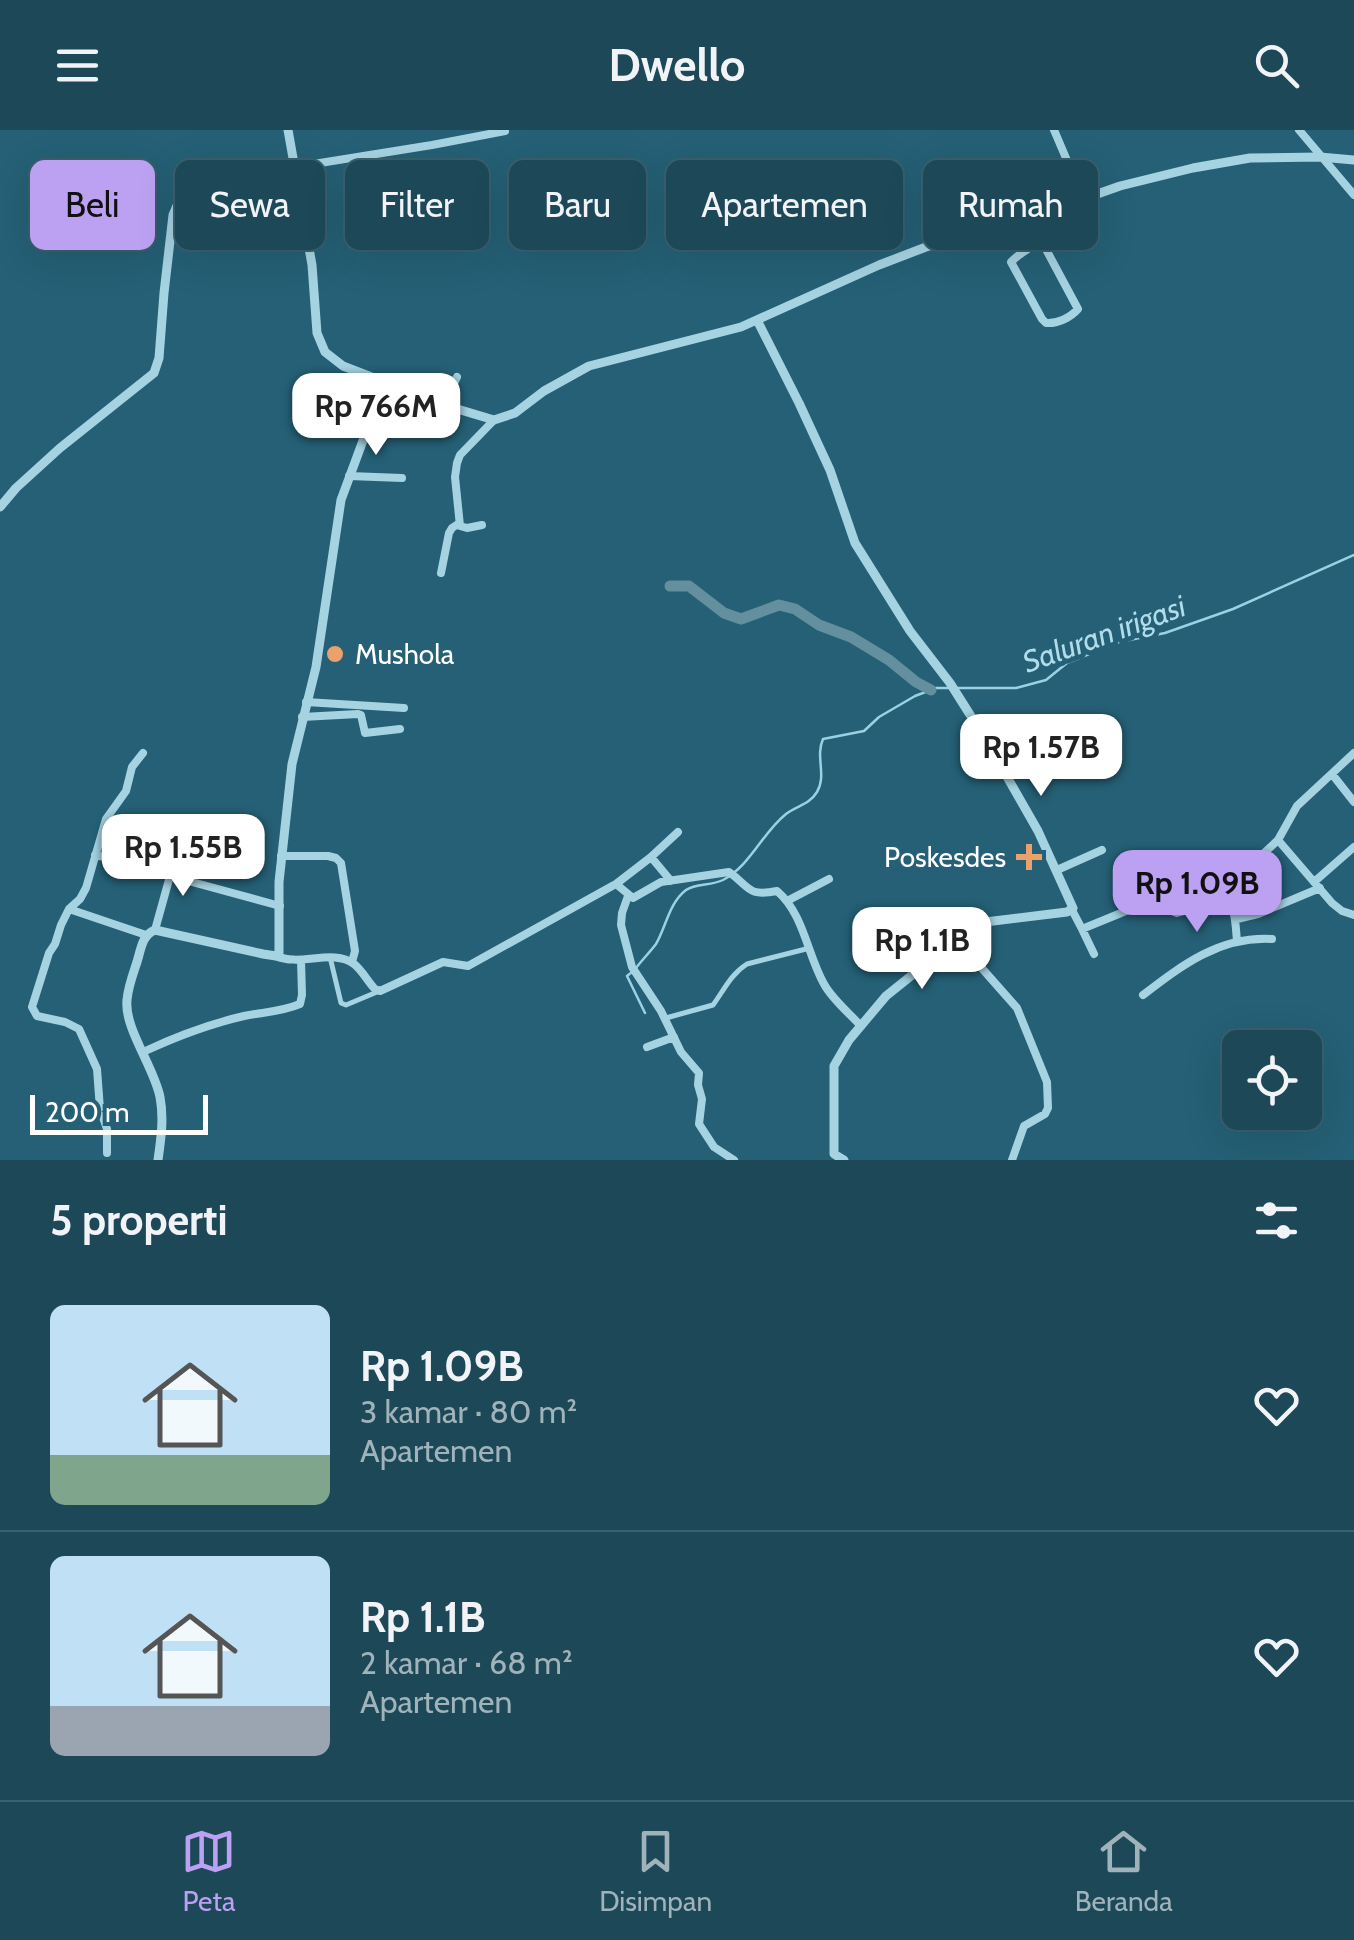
<!DOCTYPE html>
<html lang="id">
<meta charset="utf-8">
<style>
body{margin:0;font-family:Cabin,sans-serif;background:#295261;color:#f1f3f6;height:100vh;display:flex;flex-direction:column;font-size:38px;white-space:nowrap}
*{box-sizing:border-box;margin:0}
p{font-size:32px;color:#a0b2ba}
.icon{flex:none;width:55px;height:55px;fill:none;stroke:currentColor;stroke-width:2;stroke-linecap:round;stroke-linejoin:round}
.map{position:relative;height:1030px;overflow:hidden}
.sheet{display:flex;flex-direction:column;background:#1c4858;flex:1}
.sheet>*{flex:none}
.guide{position:absolute;left:30px;top:30px;width:1295px;height:90px;display:flex;gap:20px}
.fabs{position:absolute;left:1222px;top:900px;display:grid;gap:20px}
.fabs a{display:grid;place-items:center;width:100px;height:100px;border-radius:15px;background:#1c4858;box-shadow:0 10px 40px #0002,0 0 0 2px #3a606e;font-size:50px}
.scale{position:absolute;left:30px;bottom:25px;width:178px;box-sizing:border-box;padding-left:10px;border:5px solid #fff;border-top:0;font-size:28px;line-height:35px;white-space:nowrap;color:#fff;-webkit-text-stroke:8px #256076;paint-order:stroke}
.price{position:absolute;translate:-50% -85px;padding:0 22px;border-radius:20px;background:#fff;color:#222;font-size:32px;line-height:65px;filter:drop-shadow(0 2px 5px #0008)}
.price::after{content:'';position:absolute;left:50%;top:60px;width:30px;height:22px;margin-left:-15px;background:inherit;clip-path:polygon(0 0,100% 0,50% 100%)}
.price.active{background:#bca0f2;color:#111}
ul{padding:0;list-style:none}
li{display:flex;align-items:center;gap:30px;height:250px;padding:0 50px}
li+li{border-top:2px solid #3a606e}
li span{display:grid;place-items:center;flex:none;width:280px;height:200px;border-radius:15px;color:#555}
li>.icon{margin-inline-start:auto}
span .icon{width:120px;height:120px;fill:#fffc;stroke-width:1}
li b{font-size:42px}
h2{display:flex;justify-content:space-between;align-items:center;height:120px;padding:0 50px;font-size:42px}
.chip{padding:0 35px;border-radius:15px;background:#1c4858;box-shadow:0 10px 40px #0002,0 0 0 2px #3a606e;font-size:35px;line-height:90px}
.chip.active{background:#bca0f2;color:#111}
header{display:flex;justify-content:space-between;align-items:center;height:130px;padding:0 50px;background:#1c4858;font-size:45px;font-weight:700}
.dock{display:flex;justify-content:space-around;align-items:center;height:140px;border-top:2px solid #3a606e;background:#1c4858;font-size:28px;color:#a0b2ba}
.dock a{display:grid;justify-items:center;gap:5px}
.dock .active{color:#bca0f2}
.map>svg:first-child{display:block}
.lines{fill:none;stroke-linecap:round;stroke-linejoin:round}
.stream{stroke:#9bd1e3;stroke-width:2.5}
.river{stroke:#638f9e;stroke-width:11}
.pedestrian{stroke:#a6d3e2;stroke-width:5}
.minor{stroke:#a6d3e2;stroke-width:8}
.tertiary{stroke:#a6d3e2;stroke-width:9}
.poi-dot{fill:#eba16b;stroke:#256076;stroke-width:4}
.labels{text-anchor:middle;dominant-baseline:central;stroke-width:10;stroke-linejoin:round;paint-order:stroke}
.poi-label{font-size:28px;fill:#fff;stroke:#256076;text-anchor:start}
.water-label{font-size:30px;font-style:italic;fill:#b1dcea;stroke:#256076}
</style>
<header><svg class="icon" aria-label="menu" viewBox="0 0 24 24"><path d="M4 6h16M4 12h16M4 18h16"/></svg>Dwello<svg class="icon" aria-label="search" viewBox="0 0 24 24"><circle cx="10" cy="10" r="6"/><path d="M15 15l6 6"/></svg></header>
<div class="map">
<svg width="1354" height="1030" viewBox="0 0 1354 1030">
<rect width="100%" height="100%" fill="#256076"/>
<g class="lines">
<path class="stream" d="M956,558H1016L1046,550L1067,533L1119,512L1165,503L1233,479L1354,425
M636,838C642,830 650,822 656,814C666,797 669,773 686,760C696,753 711,756 723,750C751,735 762,703 786,684C798,675 809,675 817,662C827,645 815,627 823,609L864,601L879,587L915,566L936,558H948
M632,842L627,846L645,883"/>
<path class="river" d="M670,456H689L724,483L741,489L779,475L795,479L819,495L851,507L889,530L916,552L931,560"/>
<path class="pedestrian" d="M330,827L341,873L346,875L377,862
M666,888L713,875C724,860 731,844 747,834L810,818"/>
<path class="minor" d="M1054,0L1083,68
M1299,0L1354,65
M295,37L432,15L505,1
M1041,110L1078,179C1070,188 1057,194 1046,193L1042,189L1011,132C1028,114 1054,113 1047,82
M444,275L457,247
M349,346L402,348
M482,395L467,398L460,396L455,347L457,333L460,325L494,290
M441,443L449,403L452,398L458,394
M306,572L404,578
M302,587L358,584L361,585L365,603L400,599
M986,610L1022,594
M1332,644L1354,672
M1278,710L1332,773L1342,781L1354,785
M95,725L145,736L170,746L280,776
M281,726H328L336,728L341,733L355,821L352,832
M651,727L671,751
M1057,740L1102,720
M1314,752L1354,717
M616,754L651,727L678,702
M1213,755C1236,773 1235,785 1237,812
M628,766L622,783L621,795L632,837L661,881L681,922L699,943L698,955L702,969L699,994L714,1017L734,1030
M787,771L829,749
M69,779L146,805
M1072,780L1082,799L1143,774L1156,775L1177,783L1195,778L1220,747L1262,725L1278,710L1297,676L1354,623
M1237,789L1258,784L1320,758
M1082,799L1094,824
M155,800L170,746
M956,809L1017,878L1047,952L1048,978L1045,984L1024,996L1012,1030
M276,826C300,837 333,818 354,834C362,840 368,852 375,859L380,861L443,832L468,836L614,755L616,754L633,768L661,752L729,742C750,757 747,767 777,761C804,784 807,824 824,854C832,869 849,883 861,896
M1143,865C1182,835 1220,806 1272,809
M647,917L674,907
M143,922C175,907 209,894 244,886C263,882 281,882 300,874L302,865L301,830
M107,1023V999L100,979L97,939L79,899L65,892L37,886L32,877L49,823L55,814L61,795L69,779L80,769L86,758L106,689L126,661L132,637L143,623"/>
<path class="tertiary" d="M288,0L312,135L317,203L325,222L343,236L444,275L494,290L515,283L544,261L589,236L741,197L879,135L926,117L1018,92L1120,56L1193,38L1250,28L1320,27L1354,30
M757,190L799,273L830,340L855,413L910,501L950,553L986,610L1038,701L1073,778L1067,782L977,793L886,866L849,910L834,936V1024L844,1030
M0,377L16,358L60,318L154,243L159,228L164,163L173,85L182,64L195,55L295,37
M158,1030C161,1009 164,988 160,967C154,937 124,898 127,870C128,857 133,844 137,832C141,819 142,805 155,800L263,824L276,826L279,823V752L292,634L316,537L341,370L368,297L391,255"/>
</g>
<g class="poi-dot">
<circle cx="335" cy="524" r="10"/>
<path d="M1024 712h10v10h10v10h-10v10h-10v-10h-10v-10h10z"/>
</g>
<g class="labels">
<g class="poi-label">
<text x="355" y="524">Mushola</text>
<text x="1006" y="727" text-anchor="end">Poskesdes</text>
</g>
<g class="water-label">
<text transform="translate(1104 504) rotate(-20)">Saluran irigasi</text>
</g>
</g>
</svg>
<div class="fabs">
<a><svg class="icon" aria-label="locate" viewBox="0 0 24 24"><circle cx="12" cy="12" r="6"/><path d="M12 2v4M12 18v4M2 12h4M18 12h4"/></svg></a>
</div>
<div class="scale">200 m</div>
<b class="price" style="left:376px;top:328px">Rp 766M</b>
<b class="price" style="left:1041px;top:669px">Rp 1.57B</b>
<b class="price" style="left:183px;top:769px">Rp 1.55B</b>
<b class="price active" style="left:1197px;top:805px">Rp 1.09B</b>
<b class="price" style="left:922px;top:862px">Rp 1.1B</b>
<div class="guide">
<a class="chip active">Beli</a>
<a class="chip">Sewa</a>
<a class="chip">Filter</a>
<a class="chip">Baru</a>
<a class="chip">Apartemen</a>
<a class="chip">Rumah</a>
</div>
</div>
<section class="sheet">
<h2>5 properti<svg class="icon" aria-label="filters" viewBox="0 0 24 24"><path d="M4 7h16M4 17h16"/><circle cx="9" cy="7" r="2"/><circle cx="15" cy="17" r="2"/></svg></h2>
<ul>
<li><span style="background:linear-gradient(#bfe0f5 75%,#7fa58c 0)"><svg class="icon" aria-label="home" viewBox="0 0 24 24"><path d="M3 11l9-7 9 7M6 9v11h12V9"/></svg></span><div><b>Rp 1.09B</b><p>3 kamar · 80 m²</p><p>Apartemen</p></div><svg class="icon" aria-label="heart" viewBox="0 0 24 24"><path d="M12 20l-8-8c-3-5 5-10 8-4 3-6 11-1 8 4z"/></svg></li>
<li><span style="background:linear-gradient(#bfe0f5 75%,#9aa5b1 0)"><svg class="icon" aria-label="home" viewBox="0 0 24 24"><path d="M3 11l9-7 9 7M6 9v11h12V9"/></svg></span><div><b>Rp 1.1B</b><p>2 kamar · 68 m²</p><p>Apartemen</p></div><svg class="icon" aria-label="heart" viewBox="0 0 24 24"><path d="M12 20l-8-8c-3-5 5-10 8-4 3-6 11-1 8 4z"/></svg></li>
</ul>
</section>
<nav class="dock">
<a class="active"><svg class="icon" aria-label="map" viewBox="0 0 24 24"><path d="M3 6l6-2 6 2 6-2v14l-6 2-6-2-6 2zM9 4v14M15 6v14"/></svg>Peta</a>
<a><svg class="icon" aria-label="saved" viewBox="0 0 24 24"><path d="M7 4h10v16l-5-4-5 4z"/></svg>Disimpan</a>
<a><svg class="icon" aria-label="home" viewBox="0 0 24 24"><path d="M3 11l9-7 9 7M6 9v11h12V9"/></svg>Beranda</a>
</nav>
